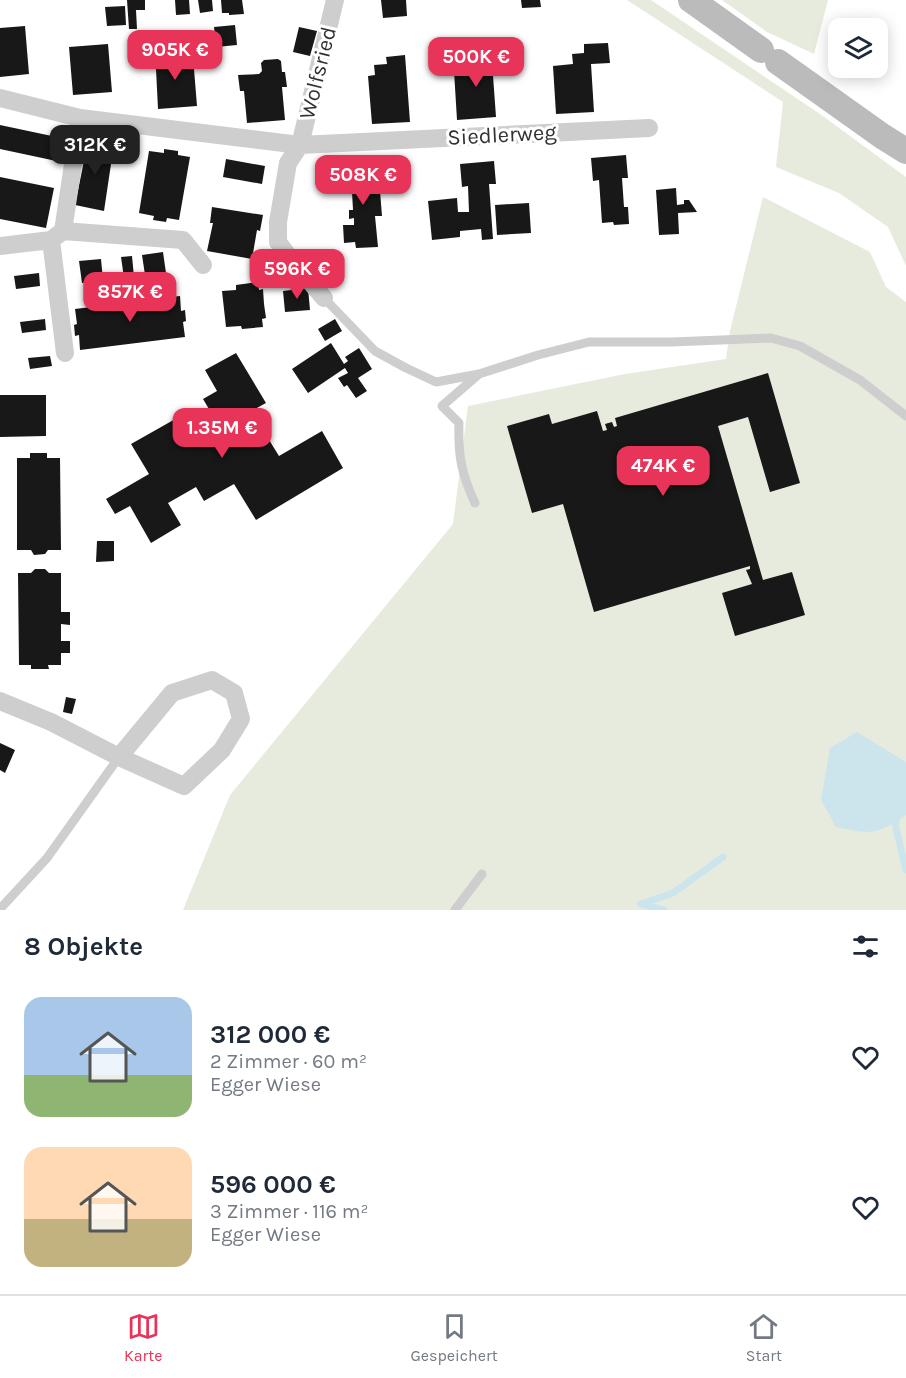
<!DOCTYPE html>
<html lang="de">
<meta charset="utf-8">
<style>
body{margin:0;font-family:Karla,sans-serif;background:#f2f2f3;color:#1f2937;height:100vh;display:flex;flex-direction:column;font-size:22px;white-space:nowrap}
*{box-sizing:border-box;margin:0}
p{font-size:20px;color:#747a83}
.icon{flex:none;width:33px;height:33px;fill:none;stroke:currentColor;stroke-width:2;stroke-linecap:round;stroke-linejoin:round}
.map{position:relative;height:910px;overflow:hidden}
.details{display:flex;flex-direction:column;background:#fff;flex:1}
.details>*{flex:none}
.tools{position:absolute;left:828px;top:18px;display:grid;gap:12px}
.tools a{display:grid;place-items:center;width:60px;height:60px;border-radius:12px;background:#fff;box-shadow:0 3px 15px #0003;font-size:30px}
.price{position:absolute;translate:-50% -51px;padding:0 14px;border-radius:12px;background:#e83458;color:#fff;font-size:20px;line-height:39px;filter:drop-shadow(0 2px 3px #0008)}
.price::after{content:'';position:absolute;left:50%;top:36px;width:18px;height:14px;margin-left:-9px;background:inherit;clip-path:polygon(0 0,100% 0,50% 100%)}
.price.current{background:#222;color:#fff}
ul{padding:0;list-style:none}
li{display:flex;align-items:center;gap:18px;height:150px;padding:0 24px}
li span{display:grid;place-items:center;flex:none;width:168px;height:120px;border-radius:18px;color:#555}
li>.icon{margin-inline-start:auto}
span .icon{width:72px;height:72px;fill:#fffc;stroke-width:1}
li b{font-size:26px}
h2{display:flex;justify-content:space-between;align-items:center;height:72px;padding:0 24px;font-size:26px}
.dock{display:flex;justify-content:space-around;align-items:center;height:84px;border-top:2px solid #e0e1e3;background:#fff;font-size:16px;color:#747a83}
.dock a{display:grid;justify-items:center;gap:3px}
.dock .current{color:#e83458}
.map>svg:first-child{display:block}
.green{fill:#e6ebdd}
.water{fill:#cce5ed}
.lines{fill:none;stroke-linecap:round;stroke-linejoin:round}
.stream{stroke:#cce5ed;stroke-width:7}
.building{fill:#181818}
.lane{stroke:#cecece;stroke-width:9}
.street{stroke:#cecece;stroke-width:18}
.secondary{stroke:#bbb;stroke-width:26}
.labels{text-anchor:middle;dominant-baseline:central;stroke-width:6;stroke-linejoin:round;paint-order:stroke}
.street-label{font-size:22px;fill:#313131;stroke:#fff}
</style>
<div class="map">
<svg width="906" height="910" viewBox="0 0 906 910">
<rect width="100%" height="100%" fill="#fff"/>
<path class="green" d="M627,0H651L820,114L906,177V266L888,227L839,193L776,167L783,102Z
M722,0H828L814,54L767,32Z
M763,197L870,252L886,287L906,302V910H183L230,795L453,524L468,406L625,374L726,359L730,331Z"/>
<path class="water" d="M857,732L906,762V815C877,836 869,834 836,827L821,800L830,748Z"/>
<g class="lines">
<path class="stream" d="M898,816L895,824L906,870
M641,904L673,893L723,857
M641,904L664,910"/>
</g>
<path class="building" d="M127,0H145V10H136L137,29H129Z
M175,0H189L190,14L176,15Z
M198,0H212L213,11L200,13Z
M221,0H242L244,14L229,15V13H222Z
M381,0H406L407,16L383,18Z
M521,0H540L541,7L522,8Z
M125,6L126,25L107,26L105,7Z
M235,25L237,45L216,47L214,27Z
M25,26L29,74L0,77V28Z
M299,27L317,31L310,56L293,52Z
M608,43L610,63L591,64L594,112L556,114L553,66L573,64L572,54L584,53V44Z
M108,44L112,92L73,95L69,47Z
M519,47L520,68L499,69L498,48Z
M170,48L171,59L193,57L197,106L158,109L155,49Z
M491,48L496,117L457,120L454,71L473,70L472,50Z
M405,55L410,122L372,124L368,76L375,75L374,65L387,64L386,57Z
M278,59L281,61L282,72H285L287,87H282L285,120L247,123L244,91H240L238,75L259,74L262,71L261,63L264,60Z
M0,125L66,139L61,162L0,149Z
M88,141L114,144L104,211L75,205Z
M164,149L178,151V155L190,157L179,220L167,218L166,222L153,220L154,216L139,213L149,151L164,153Z
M626,155L628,178H622L624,207H628L629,224L614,225L613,222L602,223L599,180L593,181L591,158Z
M226,159L265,166L262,184L223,177Z
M494,161L496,184H489L493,239L482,240L481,229L460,231V237L432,240L428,201L457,198L458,212H469L468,186L462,187L460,164Z
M378,166L382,216H375L378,247L356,248L355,242L344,243L343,225H354V218L349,219V210H353L352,192L344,193L343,169Z
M0,177L54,188L46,228L0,219Z
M676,188L677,205L684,204V200H689L697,212L678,213L679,234L659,235L656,190Z
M529,203L531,233L497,235L495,205Z
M212,207L263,215L260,231L257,230L252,259L207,251L213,223H210Z
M163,252L166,273L145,275L142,255Z
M132,256L134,277L124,278L121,257Z
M101,259L103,280L82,283L79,261Z
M39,273L40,286L16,289L14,276Z
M258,282L259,290L263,289L264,304L266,318L262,319L263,327L242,329L241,326L226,327L222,291L236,290V285Z
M308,288L310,310L285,312L283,291Z
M180,296L181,311L185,310L186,321L183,322L185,337L80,350L79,335L75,336L74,325L77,324L75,309Z
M45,319L46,330L22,333L20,322Z
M335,319L342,331L325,341L318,329Z
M331,343L344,364L348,361L345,357L359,348L372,369L358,378L367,391L356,398L347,385L344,387L338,378L348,373L345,368L308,393L292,369Z
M236,353L266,403L251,411L255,417L251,419L257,429L261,427L279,456L322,431L343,468L256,520L234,484L204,501L196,487L168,503L181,525L151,543L130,506L115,514L106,499L149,474L131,444L177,418L194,447L222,431L203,399L217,391L205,370Z
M50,356L52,366L30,369L28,358Z
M768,373L800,483L770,492L748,417L718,426L763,580L792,572L805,615L735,636L722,593L752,584L746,570L750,569V566L594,612L563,504L532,513L507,426L549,414L552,424L597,411L603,431L607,430L605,424L612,422L614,427L617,426L615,418Z
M0,395H46V436L0,437Z
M30,453H47V458H60L61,550H48L45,554L34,555L31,550H17V458H30Z
M97,541H114V561L96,562Z
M35,569H45L49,573H61V612H70V625L61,624V641H70V653H61V665H48L49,669H31V665H19L18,573H31Z
M66,697L76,699L72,714L63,712Z
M0,743L15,750L5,773L0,770Z"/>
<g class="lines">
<path class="lane" d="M324,298L375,351L406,368L436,382L479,374L442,406L459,423C458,455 461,473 475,503
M479,374L538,355L589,342H672L771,338L800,346L860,380L906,416
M0,909L47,858L119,757
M455,910L482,874"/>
<path class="street" d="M0,98L80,118L300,145L649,128
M63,231L80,118
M51,240L65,353
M0,246L51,240L63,231L183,240L203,265
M324,298L289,257L278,242V222L288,163L300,145L335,0
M0,701L51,722L119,757L184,786L222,750L241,719L234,693L212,680L172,693L119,757"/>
<path class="secondary" d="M691,0L761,50
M778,62L882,136L906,151"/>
</g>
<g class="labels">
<g class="street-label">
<text transform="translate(318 73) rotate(-76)">Wolfsried</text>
<text transform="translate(502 135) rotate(-3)">Siedlerweg</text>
</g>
</g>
</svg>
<div class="tools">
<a><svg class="icon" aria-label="layers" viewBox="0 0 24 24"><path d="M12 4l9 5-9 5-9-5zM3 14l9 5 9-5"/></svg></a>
</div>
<b class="price" style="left:175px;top:81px">905K €</b>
<b class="price" style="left:476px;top:88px">500K €</b>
<b class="price current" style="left:95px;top:176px">312K €</b>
<b class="price" style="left:363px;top:206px">508K €</b>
<b class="price" style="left:297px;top:300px">596K €</b>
<b class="price" style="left:130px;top:323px">857K €</b>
<b class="price" style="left:222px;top:459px">1.35M €</b>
<b class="price" style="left:663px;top:497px">474K €</b>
</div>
<section class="details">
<h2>8 Objekte<svg class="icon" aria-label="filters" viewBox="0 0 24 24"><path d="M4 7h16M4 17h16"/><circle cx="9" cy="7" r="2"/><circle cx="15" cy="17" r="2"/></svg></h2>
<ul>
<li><span style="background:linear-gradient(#a9c7e8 65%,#8fb573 0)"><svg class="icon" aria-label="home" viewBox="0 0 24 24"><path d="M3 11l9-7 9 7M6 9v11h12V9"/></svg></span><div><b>312 000 €</b><p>2 Zimmer · 60 m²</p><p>Egger Wiese</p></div><svg class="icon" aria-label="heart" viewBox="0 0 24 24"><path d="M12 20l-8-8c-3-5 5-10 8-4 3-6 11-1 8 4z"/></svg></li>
<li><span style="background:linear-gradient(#ffd9b3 60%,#c2b280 0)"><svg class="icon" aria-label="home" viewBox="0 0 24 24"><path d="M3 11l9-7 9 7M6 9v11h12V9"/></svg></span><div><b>596 000 €</b><p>3 Zimmer · 116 m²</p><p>Egger Wiese</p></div><svg class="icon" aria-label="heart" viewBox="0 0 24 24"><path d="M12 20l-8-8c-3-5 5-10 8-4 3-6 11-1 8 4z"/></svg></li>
</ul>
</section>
<nav class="dock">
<a class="current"><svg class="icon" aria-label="map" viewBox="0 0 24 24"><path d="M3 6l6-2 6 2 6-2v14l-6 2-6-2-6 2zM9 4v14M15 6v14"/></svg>Karte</a>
<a><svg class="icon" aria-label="saved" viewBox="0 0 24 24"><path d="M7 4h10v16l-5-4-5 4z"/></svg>Gespeichert</a>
<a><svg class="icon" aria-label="home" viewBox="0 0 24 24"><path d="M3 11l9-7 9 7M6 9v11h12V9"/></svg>Start</a>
</nav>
